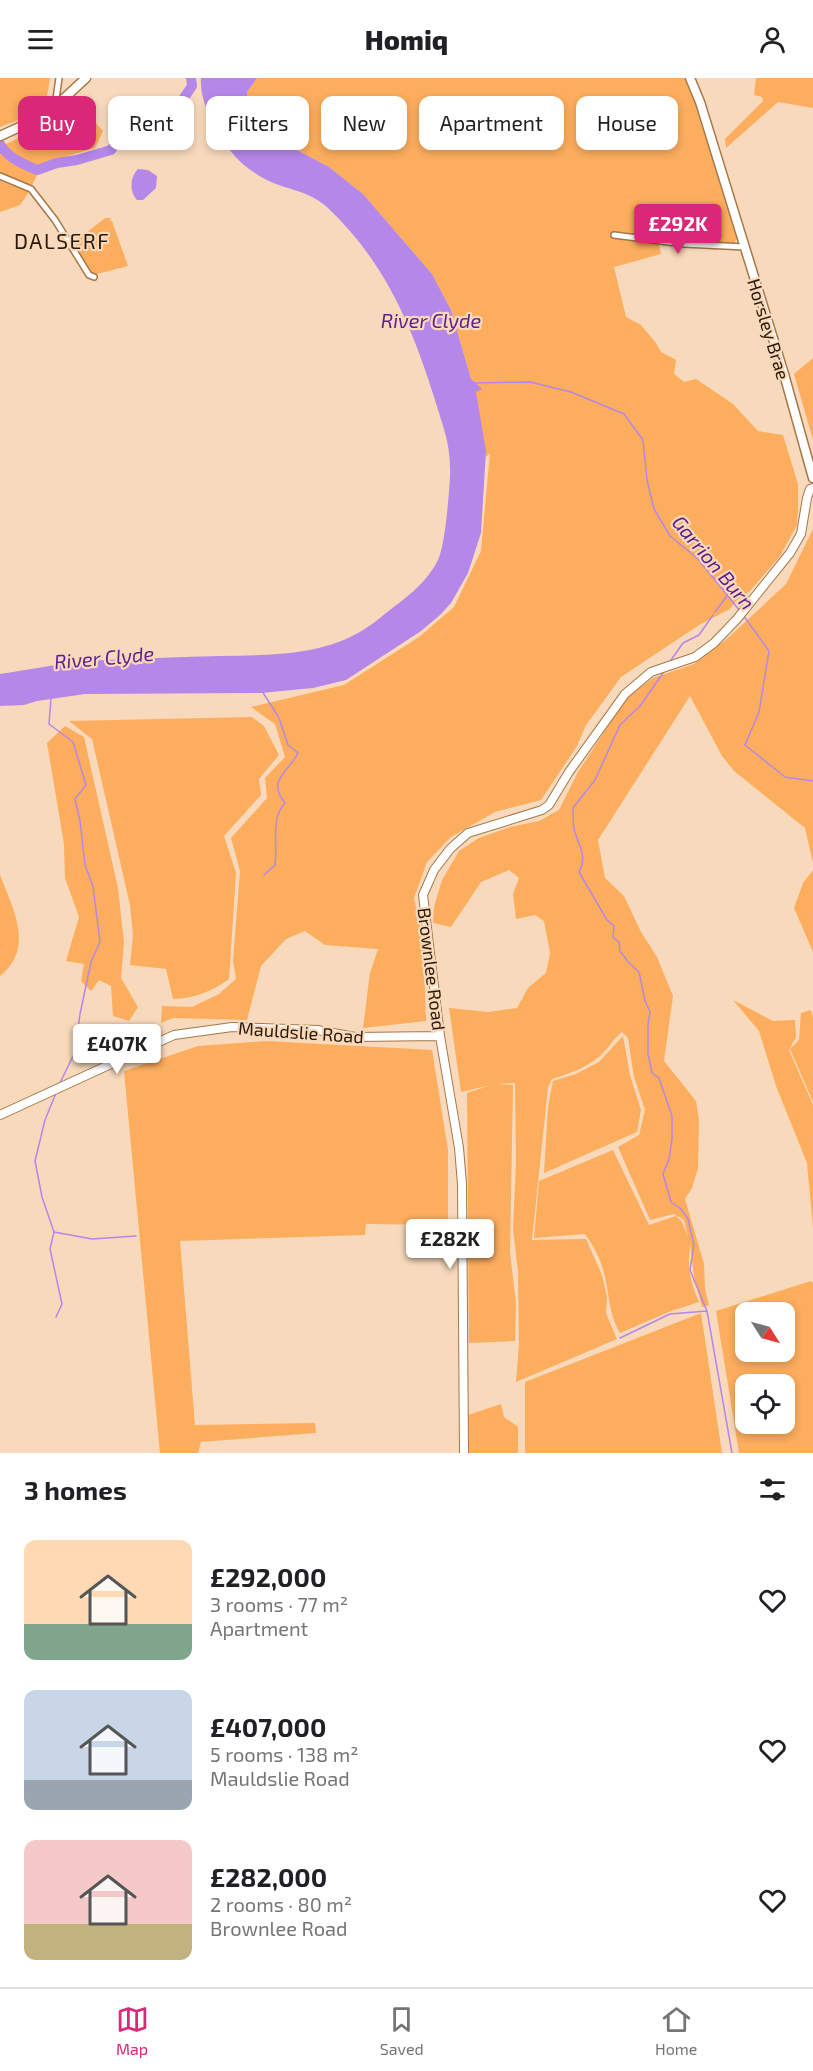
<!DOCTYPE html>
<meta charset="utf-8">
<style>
body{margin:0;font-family:"Exo 2",sans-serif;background:#f6f6f6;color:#202124;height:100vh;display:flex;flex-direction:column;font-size:22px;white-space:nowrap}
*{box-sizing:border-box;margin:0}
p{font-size:20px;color:#757577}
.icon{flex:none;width:33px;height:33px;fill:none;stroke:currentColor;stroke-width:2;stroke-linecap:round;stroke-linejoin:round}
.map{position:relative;height:1375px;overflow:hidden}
.drawer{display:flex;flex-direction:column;background:#fff;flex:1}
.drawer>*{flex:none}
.top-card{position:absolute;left:18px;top:18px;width:777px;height:54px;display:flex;gap:12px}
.needle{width:39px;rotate:126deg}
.tools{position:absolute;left:735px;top:1224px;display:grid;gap:12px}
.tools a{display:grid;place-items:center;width:60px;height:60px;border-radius:12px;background:#fff;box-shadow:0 3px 9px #0003;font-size:30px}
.price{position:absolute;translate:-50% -51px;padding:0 14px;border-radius:6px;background:#fff;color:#222;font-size:20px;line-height:39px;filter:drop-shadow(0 2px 3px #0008)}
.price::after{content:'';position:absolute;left:50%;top:36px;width:18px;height:14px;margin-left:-9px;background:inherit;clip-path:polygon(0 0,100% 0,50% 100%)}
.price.current{background:#db2777;color:#fff}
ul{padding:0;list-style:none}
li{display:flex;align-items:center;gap:18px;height:150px;padding:0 24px}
li span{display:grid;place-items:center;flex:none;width:168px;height:120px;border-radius:12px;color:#555}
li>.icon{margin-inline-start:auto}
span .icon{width:72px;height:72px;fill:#fffc;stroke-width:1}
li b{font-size:26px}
h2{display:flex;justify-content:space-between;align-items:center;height:72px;padding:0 24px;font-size:26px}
.pill{padding:0 21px;border-radius:12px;background:#fff;box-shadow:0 3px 9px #0003;font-size:21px;line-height:54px}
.pill.current{background:#db2777;color:#fff}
header{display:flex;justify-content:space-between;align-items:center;height:78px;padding:0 24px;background:#fff;font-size:27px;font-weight:800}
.tabs{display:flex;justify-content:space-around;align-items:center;height:84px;border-top:2px solid #e0e0e0;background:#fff;font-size:16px;color:#757577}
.tabs a{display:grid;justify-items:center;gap:3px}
.tabs .current{color:#db2777}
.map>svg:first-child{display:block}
.green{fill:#fcad5d;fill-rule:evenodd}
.water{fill:#b587e9}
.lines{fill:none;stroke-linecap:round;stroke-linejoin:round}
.stream{stroke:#b587e9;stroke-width:1.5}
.river{stroke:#b587e9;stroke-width:10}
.street-casing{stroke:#a67747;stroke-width:8}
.secondary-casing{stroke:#a67747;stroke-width:10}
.primary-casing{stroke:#a67747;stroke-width:11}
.street{stroke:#fff;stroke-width:5}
.secondary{stroke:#fff;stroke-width:8}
.primary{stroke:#fff;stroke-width:8}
.labels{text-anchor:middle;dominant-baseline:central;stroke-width:4.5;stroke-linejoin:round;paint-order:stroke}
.street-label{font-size:18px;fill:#2c1905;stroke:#f8d9bb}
.water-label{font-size:20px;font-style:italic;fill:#5d1c8f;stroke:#f8d9bb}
.quarter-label{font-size:21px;letter-spacing:1.5px;fill:#2c1905;stroke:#f8d9bb}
</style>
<header><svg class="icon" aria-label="menu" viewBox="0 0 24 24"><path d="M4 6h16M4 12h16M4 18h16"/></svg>Homiq<svg class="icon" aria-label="person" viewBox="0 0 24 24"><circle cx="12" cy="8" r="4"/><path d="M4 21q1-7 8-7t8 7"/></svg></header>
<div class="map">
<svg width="813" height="1375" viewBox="0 0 813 1375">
<rect width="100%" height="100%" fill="#f8d9bb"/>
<path class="green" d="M0,0H50L46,24L16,43L0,49Z
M257,0H686L697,21L737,154V161L733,166H729L657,159L661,176L614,189L626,239L641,247L656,265L661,274L676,282L674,296L684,304L696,301L733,326L758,353L783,357L798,406V432L797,447L780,478L750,513L736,523L730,531L699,547L621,599L586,647L577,668L541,722L495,734L451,759L427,784L414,820L423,861L426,943L363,950L370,895L378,871L325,867L305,853L286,861L261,888L247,942L173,940L161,945L162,928L192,929L219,916L236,901L233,883L240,793L231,760L267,720L265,700L285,679L275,646L251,629L344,607L419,559L454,529L481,473L490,375L486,379L475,314L481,311L471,301L451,232L432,196L363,116L329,89L267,56L253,44L247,27V14Z
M756,0H813V30L778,24L726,70L725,61L763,23L762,19L754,17Z
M73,20L103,53L95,70L43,85L27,117L20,127L0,134V69L51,44Z
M105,140H111L110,143H112L128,188L93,197L89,195L72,163L85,154L86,155Z
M813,280V362L794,296Z
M813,451V785L805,750L734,693L722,678L690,618L598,762L605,800L624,818L641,854L657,879L673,918L664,983L696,1023L699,1042L698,1090L692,1110L685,1121L704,1186L705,1211L709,1227L702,1229L694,1199L690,1166C687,1188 690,1204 699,1224L671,1233L620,1255C609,1236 610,1221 605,1199C602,1184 594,1168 585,1156L534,1160L539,1103L613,1072L649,1147L676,1138L682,1144L688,1159L684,1142L674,1136L650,1142L618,1069L639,1057L645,1032L634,999L628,960L622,954C613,961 608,971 600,978C586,990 568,996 552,1001L548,1009L532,1162L586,1161L602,1197L607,1219L606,1235L617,1261L516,1304L519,1266L518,1194L513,1151L516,1084L515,1005L497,1006L513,1007L510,1174L516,1226L515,1263L469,1265L467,1015L491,1007L461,1014L449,930L488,934L517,930L528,910L546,895L550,875L544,843L535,837L516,841L513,816L519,800L509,792L481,804L451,849L433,845L434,829L442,802L459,773L479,760L510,749L539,743L559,732L578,694L627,619L653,600L694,586L728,560L786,506Z
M252,639L264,648L279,677L259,701L261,717L224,758L236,795L229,901C211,914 195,920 173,921L166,891L130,887L133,857L130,827L92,661L69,643Z
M65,648L84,659L118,810L124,865L121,900L138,929L129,943L113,938L111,908L99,902L91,913L81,903L84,886L66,883L79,839L65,800L64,766L47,665Z
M813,792V874L794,830L803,805Z
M0,797C13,831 35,870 0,898Z
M733,922L773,943L795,942L796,959L789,972L813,1027V1150L807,1085L776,1008L759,953Z
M811,932L813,940V1024L790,971L799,962L801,935Z
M623,958L630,997L641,1032L637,1054L544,1095L548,1029L553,1003L576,996L599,984Z
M266,963L432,972L448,1072V1147L366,1146L365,1157L180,1163L195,1347L315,1345L316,1355L201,1364L198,1375H160L124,993L198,968Z
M811,1203L813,1205V1375H739L716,1233ZM784,1234V1274H746V1234ZM784,1306V1346H746V1306Z
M701,1235L722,1375H525V1304Z
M501,1326L504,1339L518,1349V1375H469L468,1337Z"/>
<path class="water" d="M201,0H257L247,14V27L253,44L267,56L329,89L363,116L432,196L451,232L471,301L482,311L476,314L486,373L481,455L468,495L451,525L440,537L421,553L346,602L313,610L261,615L85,616L37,623L24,627L0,628V596C35,591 70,583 105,582C144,580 183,579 221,578C266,577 316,578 356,556C370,549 382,538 395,528C411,516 428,502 438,482C445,468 449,417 450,399C451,366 444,352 435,322C412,248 385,184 328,130C312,115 295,113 276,106C246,94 227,74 213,45C206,30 200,17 201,0Z
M138,91L148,92L157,98L156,110L143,122H137C129,114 130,99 138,91Z"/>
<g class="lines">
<path class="stream" d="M475,305L530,304L571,314L624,336L643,362L647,402L654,431L670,458L698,481L740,533
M715,534L727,518
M743,537L769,573L759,634L745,667L785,699L813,703
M671,582L683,565L699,557L713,537
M663,595L640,628L620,647L595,702L573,730C573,737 573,744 574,751C578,767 588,777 579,794L607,842L614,848L613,859L619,864L620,873L629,885L639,894L645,923L650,934L648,946V976L652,995L659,1000L672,1038V1061L669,1081L663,1096L671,1124L681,1131L688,1141L694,1167L690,1192L707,1233L732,1375
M262,613L279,640L288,667L298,675C289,694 266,702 285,725C270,741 278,767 275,787L264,797
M51,620L49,646L73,664L86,707L75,721L80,743L85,787L93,808L100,864L91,884L80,936L75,974L59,1007
M56,1015L45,1042L35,1083L42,1119L54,1154L50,1171L62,1226L56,1239
M54,1154L92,1161L136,1158
M620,1260L670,1236L707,1233"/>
<path class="river" d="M0,66C7,80 24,86 37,92L57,85L77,82L111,72L122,57L173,36L192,8L191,0"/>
<g class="street-casing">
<path id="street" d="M55,28L59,0
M0,98L31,111L55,142L89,197L94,199
M614,157L684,166L745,169"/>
</g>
<g class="secondary-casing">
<path id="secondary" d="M0,1037L174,957L232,949L317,952L355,959L440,958
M464,1375L462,1106L459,1070L440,958L423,817L434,792L450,771L468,755L542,732L549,727L569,694L625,616L651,594L695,579L714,565L737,541L790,475L801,456L807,420L810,411L813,410"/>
</g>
<g class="primary-casing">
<path id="primary" d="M690,0L700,24L784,296L813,400
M0,58L46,37L86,0"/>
</g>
<use href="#street" class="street"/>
<use href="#secondary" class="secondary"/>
<use href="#primary" class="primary"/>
</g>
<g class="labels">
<g class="street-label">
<text transform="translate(769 251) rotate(73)">Horsley Brae</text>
<text transform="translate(432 891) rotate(83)">Brownlee Road</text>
<text transform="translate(301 954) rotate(4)">Mauldslie Road</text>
</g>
<g class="water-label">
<text x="431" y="242">River Clyde</text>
<text transform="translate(714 484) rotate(50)">Garrion Burn</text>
<text transform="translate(104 579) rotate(-5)">River Clyde</text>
</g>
<g class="quarter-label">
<text x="62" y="162">DALSERF</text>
</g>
</g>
</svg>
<div class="tools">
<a><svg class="needle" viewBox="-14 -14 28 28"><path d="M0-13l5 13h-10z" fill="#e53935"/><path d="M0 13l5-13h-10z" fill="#757577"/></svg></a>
<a><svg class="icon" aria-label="locate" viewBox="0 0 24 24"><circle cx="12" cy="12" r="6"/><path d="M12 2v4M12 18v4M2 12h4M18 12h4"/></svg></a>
</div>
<b class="price current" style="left:678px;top:177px">£292K</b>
<b class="price" style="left:117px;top:997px">£407K</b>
<b class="price" style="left:450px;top:1192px">£282K</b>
<div class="top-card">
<a class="pill current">Buy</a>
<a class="pill">Rent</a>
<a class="pill">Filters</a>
<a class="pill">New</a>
<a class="pill">Apartment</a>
<a class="pill">House</a>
</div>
</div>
<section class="drawer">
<h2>3 homes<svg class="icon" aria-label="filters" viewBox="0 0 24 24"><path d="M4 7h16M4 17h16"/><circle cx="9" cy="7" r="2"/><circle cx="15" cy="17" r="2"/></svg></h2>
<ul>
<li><span style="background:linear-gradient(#ffd9b3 70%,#7fa58c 0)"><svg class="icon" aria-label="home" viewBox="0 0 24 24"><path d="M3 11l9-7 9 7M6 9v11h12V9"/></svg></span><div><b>£292,000</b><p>3 rooms · 77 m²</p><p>Apartment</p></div><svg class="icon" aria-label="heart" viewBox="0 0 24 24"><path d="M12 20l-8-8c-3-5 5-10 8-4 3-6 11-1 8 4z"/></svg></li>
<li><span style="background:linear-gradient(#c9d6e8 75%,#9aa5b1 0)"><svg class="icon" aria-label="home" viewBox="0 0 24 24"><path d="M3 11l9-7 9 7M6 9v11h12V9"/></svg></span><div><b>£407,000</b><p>5 rooms · 138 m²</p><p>Mauldslie Road</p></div><svg class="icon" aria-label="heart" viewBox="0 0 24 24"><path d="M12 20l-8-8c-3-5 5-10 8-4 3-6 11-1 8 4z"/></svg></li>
<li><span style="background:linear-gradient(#f6c9c9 70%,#c2b280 0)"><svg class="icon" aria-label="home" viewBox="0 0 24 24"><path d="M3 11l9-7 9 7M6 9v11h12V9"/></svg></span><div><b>£282,000</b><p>2 rooms · 80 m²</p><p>Brownlee Road</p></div><svg class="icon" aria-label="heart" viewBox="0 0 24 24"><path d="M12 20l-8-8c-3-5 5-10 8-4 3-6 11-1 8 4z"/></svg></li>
</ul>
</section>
<nav class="tabs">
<a class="current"><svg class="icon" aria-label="map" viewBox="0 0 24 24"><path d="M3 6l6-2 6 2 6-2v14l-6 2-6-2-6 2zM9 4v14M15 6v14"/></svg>Map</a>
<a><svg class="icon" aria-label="saved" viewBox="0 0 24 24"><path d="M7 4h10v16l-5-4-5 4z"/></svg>Saved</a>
<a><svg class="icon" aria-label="home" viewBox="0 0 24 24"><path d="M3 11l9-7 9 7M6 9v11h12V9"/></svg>Home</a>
</nav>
